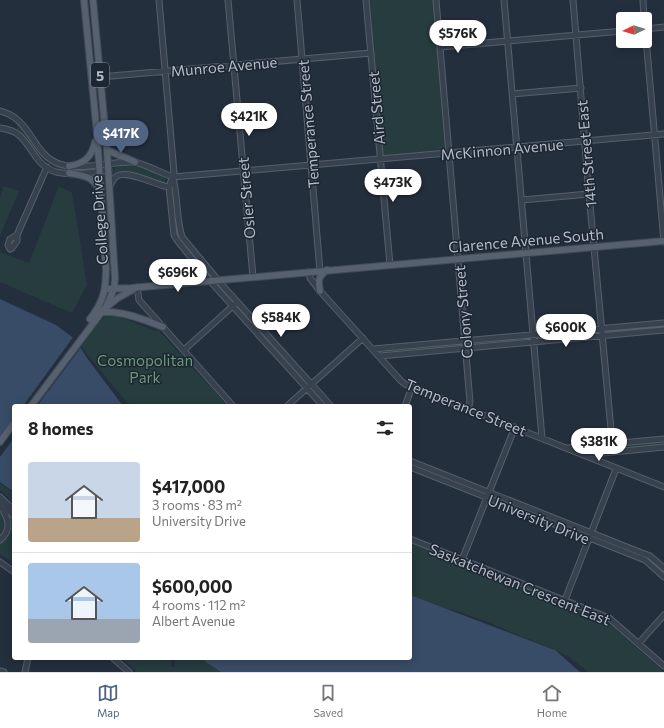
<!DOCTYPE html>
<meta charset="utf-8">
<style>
body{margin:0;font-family:Commissioner,sans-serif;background:#f2f2f2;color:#222;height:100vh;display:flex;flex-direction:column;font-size:15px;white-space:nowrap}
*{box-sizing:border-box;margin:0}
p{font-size:13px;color:#767676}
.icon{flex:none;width:22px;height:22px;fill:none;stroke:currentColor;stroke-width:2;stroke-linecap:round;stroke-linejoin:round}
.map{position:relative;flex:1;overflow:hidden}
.side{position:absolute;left:12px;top:404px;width:400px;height:256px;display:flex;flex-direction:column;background:#fff;border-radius:4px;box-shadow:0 2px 10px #0003}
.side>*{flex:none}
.needle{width:26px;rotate:265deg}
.controls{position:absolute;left:616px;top:12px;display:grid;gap:8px}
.controls a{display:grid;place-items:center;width:36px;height:36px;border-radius:4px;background:#fff;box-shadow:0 2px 10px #0003;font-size:20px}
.price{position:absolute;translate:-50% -34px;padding:0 9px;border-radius:14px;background:#fff;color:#222;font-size:13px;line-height:26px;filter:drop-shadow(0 1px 2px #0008)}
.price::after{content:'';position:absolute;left:50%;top:24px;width:12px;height:9px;margin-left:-6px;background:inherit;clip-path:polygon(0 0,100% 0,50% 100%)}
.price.on{background:#516482;color:#fff}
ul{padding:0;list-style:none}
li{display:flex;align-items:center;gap:12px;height:100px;padding:0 16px}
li+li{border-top:1px solid #e0e0e0}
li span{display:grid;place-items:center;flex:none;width:112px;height:80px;border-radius:4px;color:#555}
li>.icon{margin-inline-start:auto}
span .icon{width:48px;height:48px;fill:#fffc;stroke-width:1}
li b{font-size:17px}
h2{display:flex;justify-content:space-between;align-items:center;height:48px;padding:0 16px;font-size:17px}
.tab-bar{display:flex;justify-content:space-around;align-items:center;height:56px;border-top:1px solid #e0e0e0;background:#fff;font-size:11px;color:#767676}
.tab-bar a{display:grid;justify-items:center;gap:2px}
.tab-bar .on{color:#516482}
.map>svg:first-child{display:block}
.green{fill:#263c3f}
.water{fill:#394c67}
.pier{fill:#242f3e}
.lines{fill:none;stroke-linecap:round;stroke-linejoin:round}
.minor-casing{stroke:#565f6c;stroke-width:7}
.major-casing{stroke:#414a57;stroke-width:8}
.minor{stroke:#38414e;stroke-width:5}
.major{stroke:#56606e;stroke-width:6}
.labels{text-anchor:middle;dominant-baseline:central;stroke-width:3;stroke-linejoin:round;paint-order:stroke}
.shield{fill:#1d2633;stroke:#878f9c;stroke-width:1}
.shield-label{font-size:14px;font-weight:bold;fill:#b4bcc9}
.street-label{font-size:15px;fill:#b4bcc9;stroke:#1d2633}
.park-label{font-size:15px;fill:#6b9a76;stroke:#1d2633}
</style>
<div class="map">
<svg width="664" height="672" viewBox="0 0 664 672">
<rect width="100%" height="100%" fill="#242f3e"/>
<path class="green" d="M367,0H435L449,153L380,159Z
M17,125H20L33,145C29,143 21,133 17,129Z
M51,165L67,169L91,168V169L67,170L52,167Z
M115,165C133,164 147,169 164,176L166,180L163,184C151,180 127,168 116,174L113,172Z
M3,186L19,191L0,236V198Z
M59,186L72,193L87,285L72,313L0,282V252L29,263Z
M173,191L174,193L179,235L206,270H203L180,243L175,234L171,192Z
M240,308L306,381L304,382L239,310Z
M109,314L115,315L155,331L158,330L228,406H130L81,347L100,321Z
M664,325V329L609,333L608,330Z
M596,331L597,334L540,339V336Z
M528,337V340L472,345V342Z
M459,343V346L386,353L385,349Z
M664,442V445L619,448L620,446Z
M606,447V450L585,452L581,450Z
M0,483L14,493V503L0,490Z
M0,508L14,521V563L0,554Z
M410,540L606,621L664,672H588L571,658L547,646L515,634L488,622L457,611L423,603L410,595Z
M122,658H171V667H175V658H202L207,663L221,672H137Z"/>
<path class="water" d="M0,299L56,325L72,337L76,341L87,358L123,406H14V492L0,482Z
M410,595L555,650L580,672H221L207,663L202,658H410Z"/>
<path class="pier" d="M74,336L82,346L37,406H23Z
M14,418V438L0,457V437Z"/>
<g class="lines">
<g class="minor-casing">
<path id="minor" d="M159,0L174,173L169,187L174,235L177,240L210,281L323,406
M228,0L253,277
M297,0L320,271
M366,0L390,265
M436,0L470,402L468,409
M504,0L542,438
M573,0L589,194L612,440L615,451
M643,0L644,19
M645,27L664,242
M645,29L664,27
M440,47L623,31
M100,77L371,53
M512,94L581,88
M0,111C32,119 31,152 57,163C79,172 110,161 133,162C141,162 163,174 173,177L664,134
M0,128C7,129 15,131 20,136C33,148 36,166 56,172C72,176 92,172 109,170
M173,178C178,197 176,218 182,237L222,285L331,406
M110,186C112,182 113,178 117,176C127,170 153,183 164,186L169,187
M522,200L589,194
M17,235V241L12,248L10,249L8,245L10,239L17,235L47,167
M309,272L310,278L320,291L401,381L405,384L664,487
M137,287L139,300L233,406
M373,349L664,323
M184,350L235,304
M380,356L664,330
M287,406L363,338
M405,406L412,387
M567,448L664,439
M583,455L664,447
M410,461L642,553L650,556L664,568
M410,467L645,560L664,577
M0,497L14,510
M1,503L14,516
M0,506C8,517 13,529 0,540
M410,539L609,618L664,666
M462,560L515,427
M0,562L14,572
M565,600L616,469
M639,643L664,615
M113,658L129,672
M0,671L4,672
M25,672L28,658"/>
</g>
<g class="major-casing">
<path id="major" d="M84,0L97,134L106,269C106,291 103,302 90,319
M107,150L135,162
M69,166C84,164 92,157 95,142
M69,173C84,176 94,176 100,192
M105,289L131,288L664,241
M320,291C318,280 318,277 327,270
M108,306L118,298L134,289
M101,313C116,308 148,321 163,327
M31,406L107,305L114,289L115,278L107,150L93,0
M0,442L14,423"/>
</g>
<use href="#minor" class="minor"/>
<use href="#major" class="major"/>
</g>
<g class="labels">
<rect class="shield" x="91" y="63" width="18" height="24" rx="3"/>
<g class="shield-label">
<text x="100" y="75">5</text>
</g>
<g class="street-label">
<text transform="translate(224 66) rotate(-5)">Munroe Avenue</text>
<text transform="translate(376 108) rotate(-95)">Aird Street</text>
<text transform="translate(308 124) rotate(-95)">Temperance Street</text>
<text transform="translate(502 149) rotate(-5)">McKinnon Avenue</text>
<text transform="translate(586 154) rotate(-95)">14th Street East</text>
<text transform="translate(246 198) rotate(-95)">Osler Street</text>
<text transform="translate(99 220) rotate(-94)">College Drive</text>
<text transform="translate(526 240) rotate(-5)">Clarence Avenue South</text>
<text transform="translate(463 312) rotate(-95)">Colony Street</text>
<text transform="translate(466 407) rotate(22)">Temperance Street</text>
<text transform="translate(539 519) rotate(22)">University Drive</text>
<text transform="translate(520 584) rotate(22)">Saskatchewan Crescent East</text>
</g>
<g class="park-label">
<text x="145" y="360">Cosmopolitan<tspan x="145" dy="17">Park</tspan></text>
</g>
</g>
</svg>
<div class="controls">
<a><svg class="needle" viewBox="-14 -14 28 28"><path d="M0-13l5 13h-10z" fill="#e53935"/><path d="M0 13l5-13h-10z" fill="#767676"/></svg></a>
</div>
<b class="price" style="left:458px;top:54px">$576K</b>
<b class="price" style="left:249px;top:137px">$421K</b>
<b class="price on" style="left:121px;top:154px">$417K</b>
<b class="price" style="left:393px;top:203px">$473K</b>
<b class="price" style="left:178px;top:293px">$696K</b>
<b class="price" style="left:281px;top:338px">$584K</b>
<b class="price" style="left:566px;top:348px">$600K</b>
<b class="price" style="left:599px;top:462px">$381K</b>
<section class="side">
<h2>8 homes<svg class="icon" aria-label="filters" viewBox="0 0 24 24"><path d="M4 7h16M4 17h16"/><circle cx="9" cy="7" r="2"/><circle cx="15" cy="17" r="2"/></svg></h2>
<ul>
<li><span style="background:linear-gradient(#c9d6e8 70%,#b9a48a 0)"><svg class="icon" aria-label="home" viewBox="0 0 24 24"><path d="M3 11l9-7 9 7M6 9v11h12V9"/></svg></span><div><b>$417,000</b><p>3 rooms · 83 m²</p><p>University Drive</p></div></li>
<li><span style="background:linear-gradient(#a9c7e8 70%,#9aa5b1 0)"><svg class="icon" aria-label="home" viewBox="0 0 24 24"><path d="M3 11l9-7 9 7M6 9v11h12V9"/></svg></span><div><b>$600,000</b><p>4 rooms · 112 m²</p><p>Albert Avenue</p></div></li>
</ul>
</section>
</div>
<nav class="tab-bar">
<a class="on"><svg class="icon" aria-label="map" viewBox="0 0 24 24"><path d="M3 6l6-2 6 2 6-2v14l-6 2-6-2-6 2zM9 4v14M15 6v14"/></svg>Map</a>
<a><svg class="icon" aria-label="saved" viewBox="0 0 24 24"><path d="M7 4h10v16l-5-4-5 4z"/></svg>Saved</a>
<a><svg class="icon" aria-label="home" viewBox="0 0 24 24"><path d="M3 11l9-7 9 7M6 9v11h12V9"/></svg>Home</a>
</nav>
